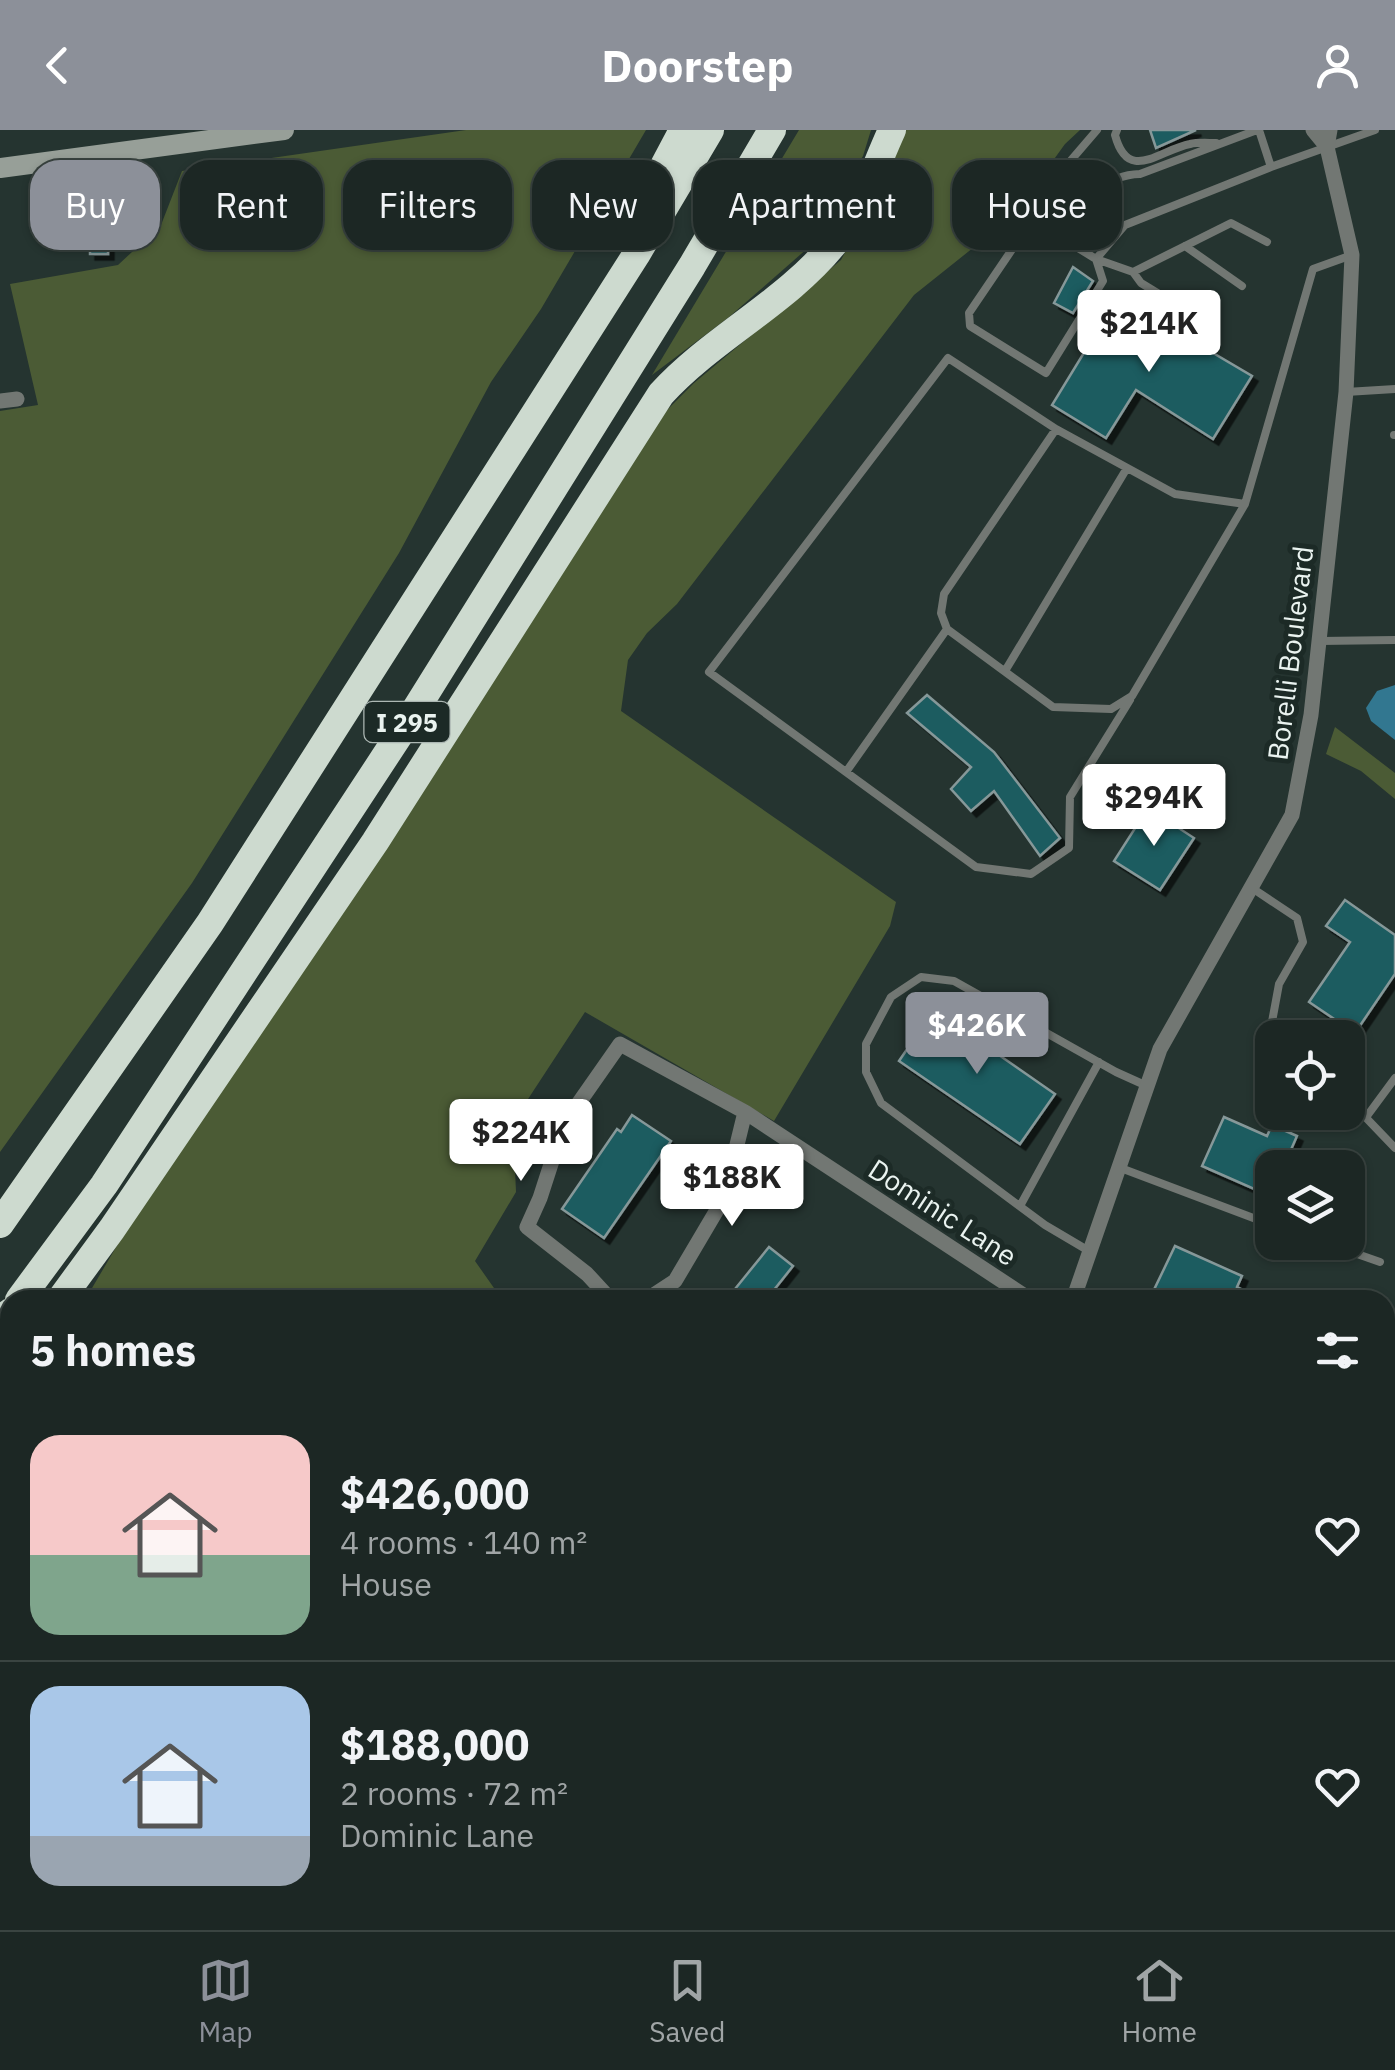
<!DOCTYPE html>
<meta charset="utf-8">
<style>
body{margin:0;font-family:"IBM Plex Sans",sans-serif;background:#252f2c;color:#f1f3f6;height:100vh;display:flex;flex-direction:column;font-size:38px;white-space:nowrap}
*{box-sizing:border-box;margin:0}
p{font-size:32px;color:#a0a5a6}
.icon{flex:none;width:55px;height:55px;fill:none;stroke:currentColor;stroke-width:2;stroke-linecap:round;stroke-linejoin:round}
.map{position:relative;flex:1;overflow:hidden}
.side{position:absolute;left:0px;top:1160px;width:1395px;height:640px;display:flex;flex-direction:column;background:#1c2724;border-radius:30px 30px 0 0;box-shadow:0 2px 8px #0004,0 0 0 2px #3a4441}
.side>*{flex:none}
.guide{position:absolute;left:30px;top:30px;width:1335px;height:90px;display:flex;gap:20px}
.buttons{position:absolute;left:1255px;top:890px;display:grid;gap:20px}
.buttons a{display:grid;place-items:center;width:110px;height:110px;border-radius:20px;background:#1c2724;box-shadow:0 2px 8px #0004,0 0 0 2px #3a4441;font-size:50px}
.price{position:absolute;translate:-50% -85px;padding:0 22px;border-radius:10px;background:#fff;color:#222;font-size:32px;line-height:65px;filter:drop-shadow(0 2px 5px #0008)}
.price::after{content:'';position:absolute;left:50%;top:60px;width:30px;height:22px;margin-left:-15px;background:inherit;clip-path:polygon(0 0,100% 0,50% 100%)}
.price.current{background:#8c9099;color:#fff}
ul{padding:0;list-style:none}
li{display:flex;align-items:center;gap:30px;height:250px;padding:0 30px}
li+li{border-top:2px solid #3a4441}
li span{display:grid;place-items:center;flex:none;width:280px;height:200px;border-radius:30px;color:#555}
li>.icon{margin-inline-start:auto}
span .icon{width:120px;height:120px;fill:#fffc;stroke-width:1}
li b{font-size:42px}
h2{display:flex;justify-content:space-between;align-items:center;height:120px;padding:0 30px;font-size:42px}
.chip{padding:0 35px;border-radius:30px;background:#1c2724;box-shadow:0 2px 8px #0004,0 0 0 2px #3a4441;font-size:35px;line-height:90px}
.chip.current{background:#8c9099;color:#fff}
header{display:flex;justify-content:space-between;align-items:center;height:130px;padding:0 30px;background:#8c9099;color:#fff;font-size:45px;font-weight:700}
.dock{display:flex;justify-content:space-around;align-items:center;height:140px;border-top:2px solid #3a4441;background:#1c2724;font-size:28px;color:#a0a5a6}
.dock a{display:grid;justify-items:center;gap:5px}
.dock .current{color:#8c9099}
.map>svg:first-child{display:block}
.green{fill:#4b5b35}
.water{fill:#327790}
.building{fill:#1d5c60;stroke:#869899;stroke-width:2.5;filter:url(#shadow)}
.lines{fill:none;stroke-linecap:round;stroke-linejoin:round}
.service{stroke:#727773;stroke-width:8}
.minor{stroke:#727773;stroke-width:15}
.tertiary{stroke:#727773;stroke-width:20}
.secondary{stroke:#979f98;stroke-width:20}
.motorway{stroke:#cddacf;stroke-width:28}
.labels{text-anchor:middle;dominant-baseline:central;stroke-width:10;stroke-linejoin:round;paint-order:stroke}
.shield{fill:#1c2a26;stroke:#acb7b3;stroke-width:2.5}
.shield-label{font-size:25px;font-weight:bold;fill:#eaf3f0}
.street-label{font-size:28px;fill:#eaf3f0;stroke:#1c2a26}
</style>
<header><svg class="icon" aria-label="back" viewBox="0 0 24 24"><path d="M15 5l-7 7 7 7"/></svg>Doorstep<svg class="icon" aria-label="person" viewBox="0 0 24 24"><circle cx="12" cy="8" r="4"/><path d="M4 21q1-7 8-7t8 7"/></svg></header>
<div class="map">
<svg width="1395" height="1800" viewBox="0 0 1395 1800">
<defs>
<filter id="shadow"><feDropShadow dx="5.5" dy="5.5" stdDeviation="0" flood-color="#0009"/></filter>
</defs>
<rect width="100%" height="100%" fill="#253430"/>
<path class="green" d="M466,0H646L541,179L491,252L399,423L192,753L0,1022V281L38,275L10,154L118,135L161,95L182,41Z
M799,0H871L863,26L817,106V110L729,187L652,245Z
M904,0H1080L1065,14L1013,86L914,165L677,474L647,503L628,530L621,581L896,772L890,796L774,991L585,882L513,992L516,1062L475,1131L501,1168L507,1170H85L142,1073L653,294L694,253L841,130L884,49Z
M1335,597L1395,643V669L1361,641L1326,624Z
M10,1258V1316L2,1353L10,1367V1414L0,1413V1272Z
M10,1447V1603L4,1613L10,1617V1790H57L52,1800H0V1448Z
M271,1790H519L513,1800H266Z"/>
<path class="water" d="M1395,555V610L1371,591L1366,578L1377,561Z"/>
<path class="building" d="M1150,0H1196L1156,18Z
M118,42L141,55L131,72L109,58Z
M108,103V124H90V104Z
M1073,137L1093,151L1073,183L1054,173Z
M1118,167L1252,246L1213,309L1136,260L1106,308L1052,275Z
M927,565L994,622L1060,708L1040,726L994,661L971,681L951,659L971,637L907,583Z
M1148,678L1194,708L1160,760L1114,731Z
M1345,770L1395,805V844L1355,903L1309,872L1350,812L1326,796Z
M934,880L1055,964L1020,1014L899,931Z
M632,985L671,1011L604,1108L562,1079L617,999L621,1002Z
M1224,987L1267,1006L1272,995L1297,1006L1283,1038H1272L1270,1066L1202,1036Z
M1175,1116L1242,1146L1237,1157L1243,1160L1239,1170H1160L1151,1166Z
M769,1117L793,1136L766,1170H748L735,1159Z
M571,1790H611L626,1800H565Z"/>
<g class="lines">
<path class="service" d="M1097,0L1024,85L1096,129L1125,95L1271,37
M1117,0L1115,5C1128,54 1159,20 1190,14C1198,12 1208,13 1216,13
M1259,0L1271,37L1375,0
M1032,90L969,183L970,196L1046,243L1103,151L1096,129
M1064,109C1084,78 1099,45 1140,44L1257,0
M1185,116L1242,156
M1096,129L1133,142L1231,93L1267,112
M1133,142L1141,153L1213,197
M1346,262L1395,259
M1056,299L948,228L709,542L976,737L1031,744L1069,718L1070,667L1130,570
M1394,305H1395
M1245,374L1175,364L1056,299L944,464L941,483L947,499L1053,577L1111,579L1132,566L1245,374L1313,139L1352,125
M1320,511L1395,510
M1005,541L1127,338
M846,642L947,499
M1252,758L1297,788L1303,812L1279,854L1269,908L1272,911
M1348,969L1395,1018
M1367,986L1395,948
M1118,1037L1272,1095
M1020,1076L1099,932
M1323,1112L1380,1132
M1089,1121L1045,1095L881,973L866,942V914L891,867L921,847L954,851L1116,942L1147,956
M1385,1432H1395
M700,1790L704,1792
M653,1800L657,1790
M841,1800L845,1790
M1105,1800L1111,1790
M1154,1800L1159,1790"/>
<path class="minor" d="M1313,0L1327,17
M0,271L17,269
M611,1170L587,1144L527,1097L540,1068L564,994L620,914L745,982L1031,1170
M646,1170L675,1151L724,1068L745,982
M1073,1170L1160,919L1292,685L1311,585L1346,262L1352,125L1327,17L1330,0"/>
<path class="tertiary" d="M982,1790L1006,1800"/>
<path class="secondary" d="M0,38L284,0"/>
<path class="motorway" d="M630,100L683,0
M0,1094L210,793L636,125L710,0
M19,1170L104,1055L409,590L692,136L772,0
M60,1170L112,1099L375,712L661,264C713,207 788,172 836,111C862,79 875,37 892,0
M0,1196L10,1182
M0,1252L10,1238
M0,1424L10,1426"/>
</g>
<g class="labels">
<rect class="shield" x="364.5" y="572" width="85" height="40" rx="8"/>
<g class="shield-label">
<text x="407" y="592">I 295</text>
</g>
<g class="street-label">
<text transform="translate(1290 523) rotate(-83)">Borelli Boulevard</text>
<text transform="translate(943 1082) rotate(33)">Dominic Lane</text>
</g>
</g>
</svg>
<div class="buttons">
<a><svg class="icon" aria-label="locate" viewBox="0 0 24 24"><circle cx="12" cy="12" r="6"/><path d="M12 2v4M12 18v4M2 12h4M18 12h4"/></svg></a>
<a><svg class="icon" aria-label="layers" viewBox="0 0 24 24"><path d="M12 4l9 5-9 5-9-5zM3 14l9 5 9-5"/></svg></a>
</div>
<b class="price" style="left:1149px;top:245px">$214K</b>
<b class="price" style="left:1154px;top:719px">$294K</b>
<b class="price current" style="left:977px;top:947px">$426K</b>
<b class="price" style="left:521px;top:1054px">$224K</b>
<b class="price" style="left:732px;top:1099px">$188K</b>
<div class="guide">
<a class="chip current">Buy</a>
<a class="chip">Rent</a>
<a class="chip">Filters</a>
<a class="chip">New</a>
<a class="chip">Apartment</a>
<a class="chip">House</a>
</div>
<section class="side">
<h2>5 homes<svg class="icon" aria-label="filters" viewBox="0 0 24 24"><path d="M4 7h16M4 17h16"/><circle cx="9" cy="7" r="2"/><circle cx="15" cy="17" r="2"/></svg></h2>
<ul>
<li><span style="background:linear-gradient(#f6c9c9 60%,#7fa58c 0)"><svg class="icon" aria-label="home" viewBox="0 0 24 24"><path d="M3 11l9-7 9 7M6 9v11h12V9"/></svg></span><div><b>$426,000</b><p>4 rooms · 140 m²</p><p>House</p></div><svg class="icon" aria-label="heart" viewBox="0 0 24 24"><path d="M12 20l-8-8c-3-5 5-10 8-4 3-6 11-1 8 4z"/></svg></li>
<li><span style="background:linear-gradient(#a9c7e8 75%,#9aa5b1 0)"><svg class="icon" aria-label="home" viewBox="0 0 24 24"><path d="M3 11l9-7 9 7M6 9v11h12V9"/></svg></span><div><b>$188,000</b><p>2 rooms · 72 m²</p><p>Dominic Lane</p></div><svg class="icon" aria-label="heart" viewBox="0 0 24 24"><path d="M12 20l-8-8c-3-5 5-10 8-4 3-6 11-1 8 4z"/></svg></li>
</ul>
</section>
</div>
<nav class="dock">
<a class="current"><svg class="icon" aria-label="map" viewBox="0 0 24 24"><path d="M3 6l6-2 6 2 6-2v14l-6 2-6-2-6 2zM9 4v14M15 6v14"/></svg>Map</a>
<a><svg class="icon" aria-label="saved" viewBox="0 0 24 24"><path d="M7 4h10v16l-5-4-5 4z"/></svg>Saved</a>
<a><svg class="icon" aria-label="home" viewBox="0 0 24 24"><path d="M3 11l9-7 9 7M6 9v11h12V9"/></svg>Home</a>
</nav>
